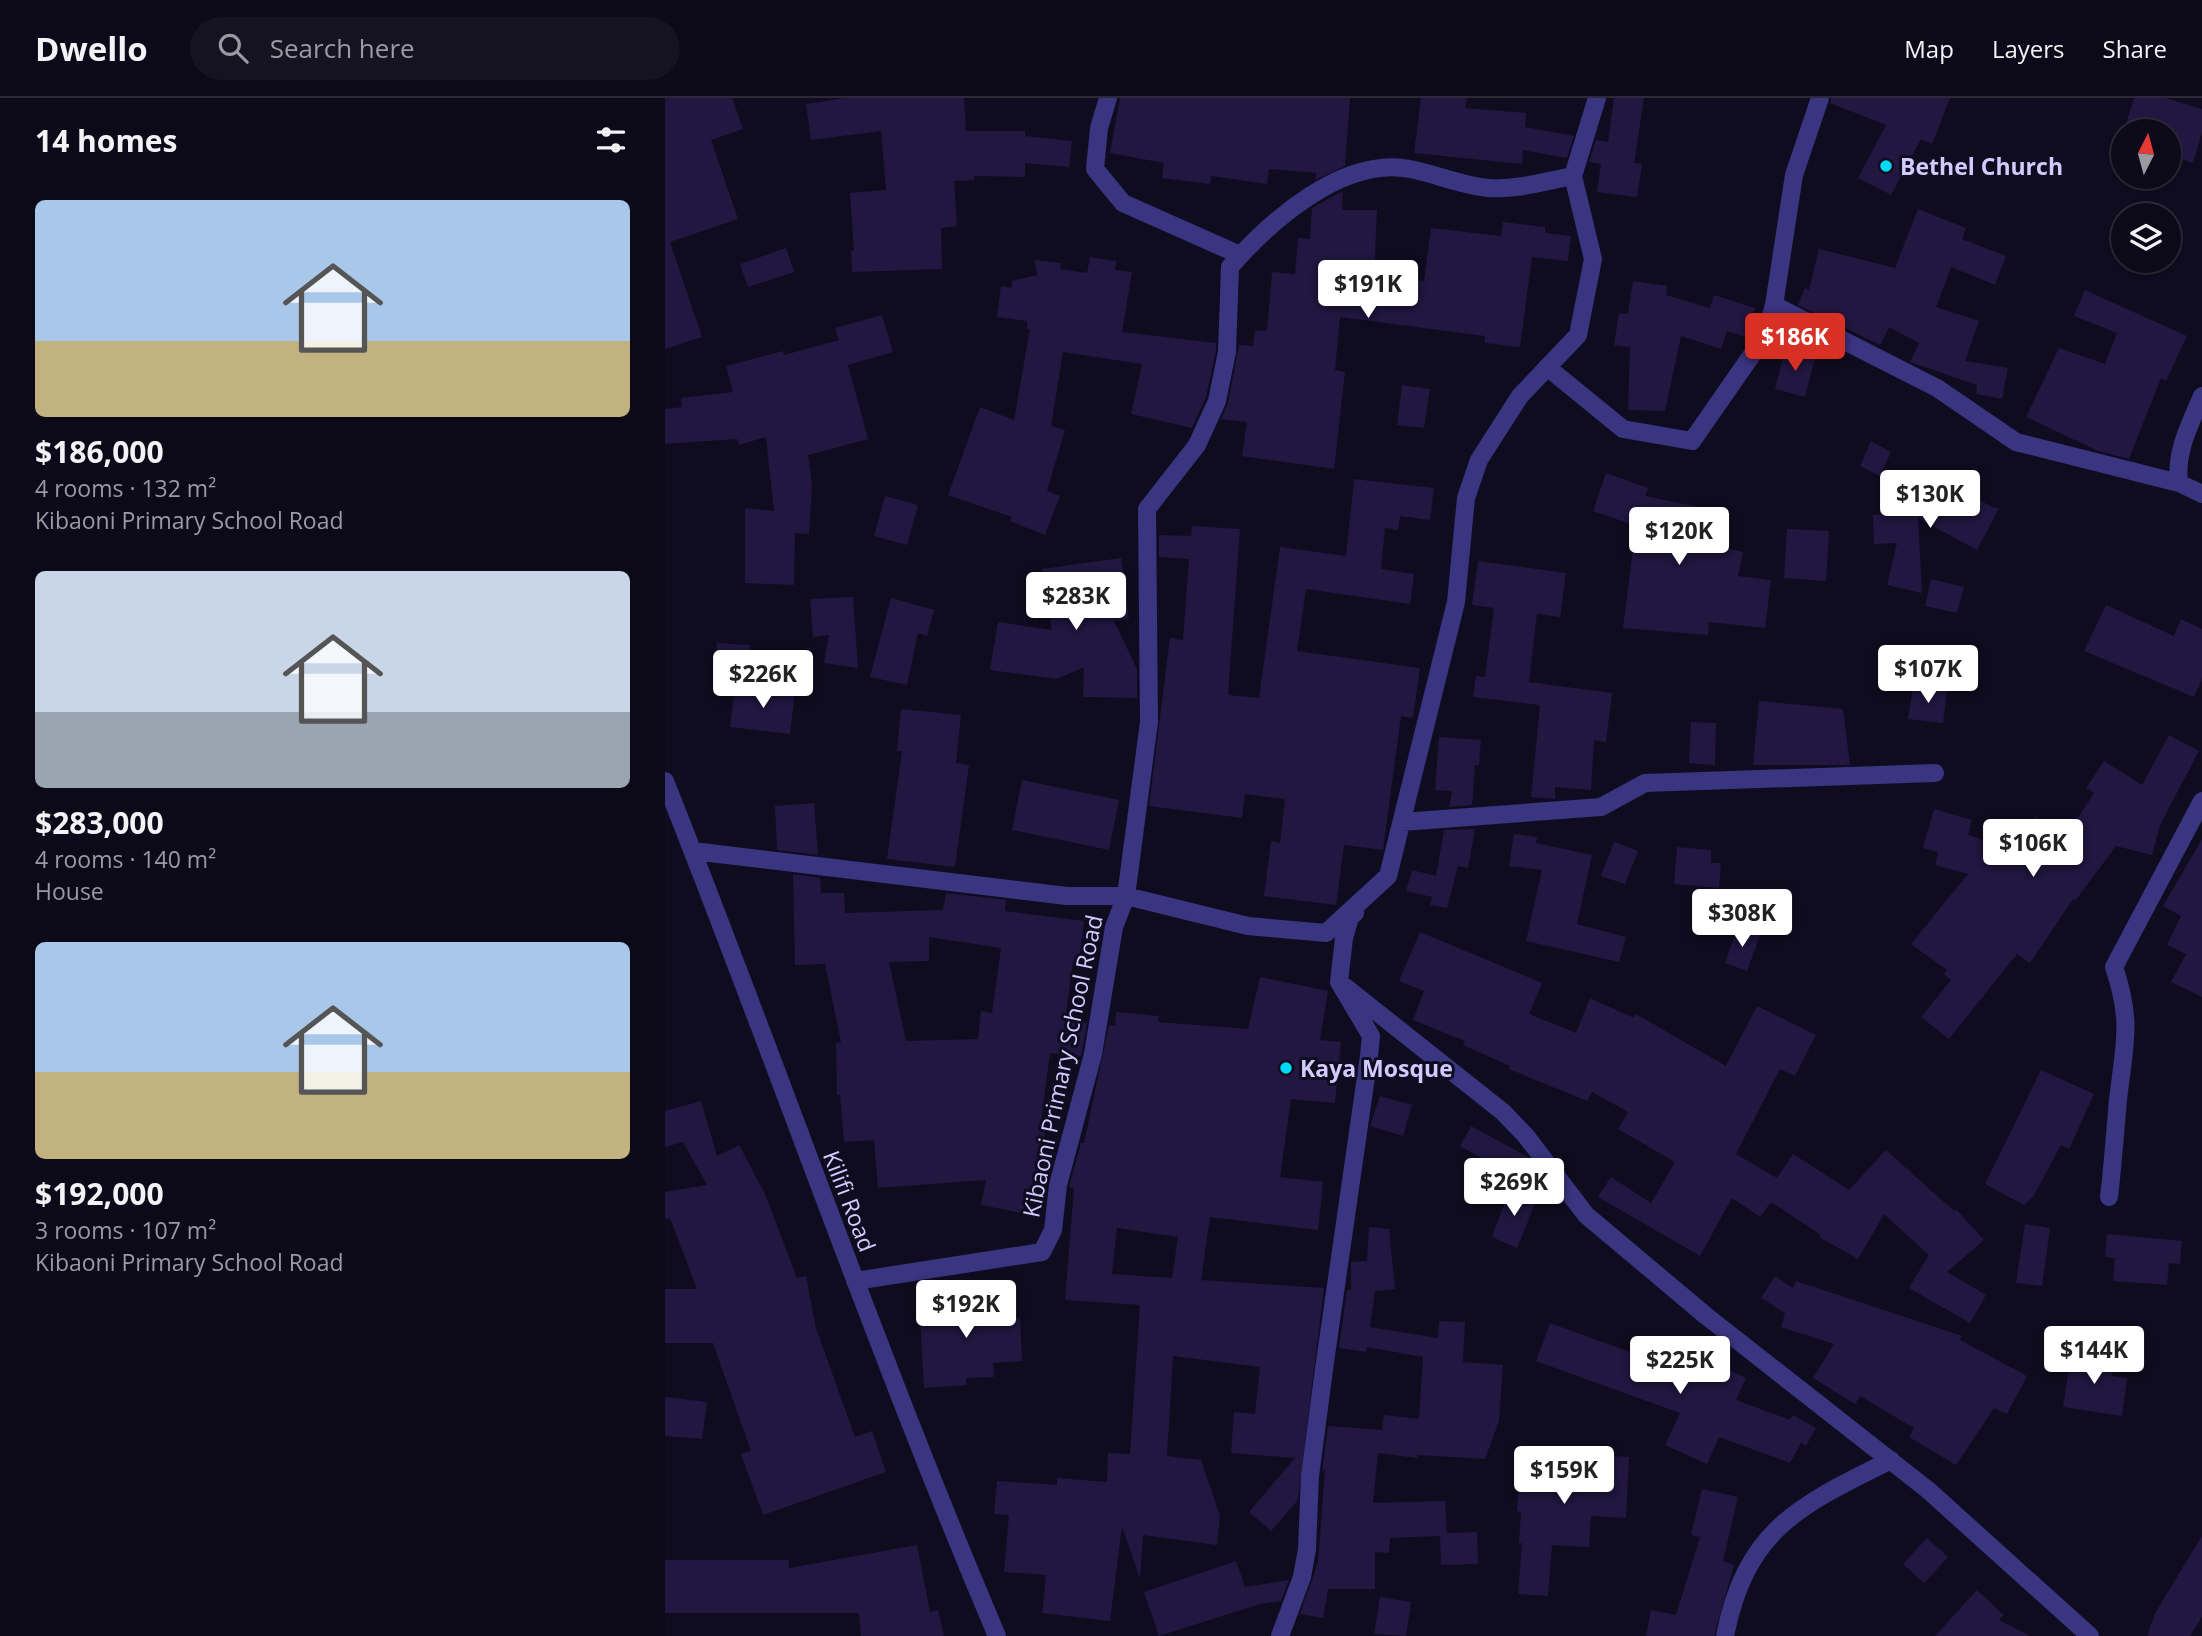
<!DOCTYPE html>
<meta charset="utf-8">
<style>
body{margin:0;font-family:"Open Sans",sans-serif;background:#151221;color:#f1f3f6;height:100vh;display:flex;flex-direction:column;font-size:26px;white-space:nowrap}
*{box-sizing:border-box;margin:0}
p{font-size:23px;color:#9a9aa2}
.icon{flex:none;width:38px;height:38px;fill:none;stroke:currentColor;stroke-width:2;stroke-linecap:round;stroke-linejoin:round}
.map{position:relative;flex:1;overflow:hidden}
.details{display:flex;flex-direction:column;background:#0c0918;width:665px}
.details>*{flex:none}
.needle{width:46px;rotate:6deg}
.tools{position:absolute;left:1446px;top:21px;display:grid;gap:14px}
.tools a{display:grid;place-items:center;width:70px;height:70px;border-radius:50%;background:#0c0918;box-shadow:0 2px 5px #0004,0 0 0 2px #2c2a37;font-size:35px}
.price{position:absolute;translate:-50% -60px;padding:0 16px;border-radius:7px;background:#fff;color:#222;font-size:23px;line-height:46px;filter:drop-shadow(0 2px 4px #0008)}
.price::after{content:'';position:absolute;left:50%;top:42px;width:21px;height:16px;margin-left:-10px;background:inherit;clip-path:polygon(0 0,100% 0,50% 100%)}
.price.active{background:#d93025;color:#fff}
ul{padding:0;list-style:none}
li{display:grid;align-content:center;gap:14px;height:371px;padding:0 35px}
li span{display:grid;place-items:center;height:217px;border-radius:10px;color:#555}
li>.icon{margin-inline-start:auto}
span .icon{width:126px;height:126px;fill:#fffc;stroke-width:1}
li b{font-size:30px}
h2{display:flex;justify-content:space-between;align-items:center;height:84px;padding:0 35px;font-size:30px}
header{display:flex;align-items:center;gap:42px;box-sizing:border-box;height:98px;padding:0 35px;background:#0c0918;border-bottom:2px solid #2c2a37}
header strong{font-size:33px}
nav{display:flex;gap:38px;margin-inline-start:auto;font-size:24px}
.search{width:490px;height:63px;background:#151221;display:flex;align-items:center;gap:18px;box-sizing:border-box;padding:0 24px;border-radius:38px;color:#9a9aa2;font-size:26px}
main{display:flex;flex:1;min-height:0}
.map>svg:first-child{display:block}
.building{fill:#211741;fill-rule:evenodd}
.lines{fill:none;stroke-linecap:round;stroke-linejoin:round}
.minor{stroke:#393581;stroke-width:18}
.poi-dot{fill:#00d9f6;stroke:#100c20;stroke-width:2.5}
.labels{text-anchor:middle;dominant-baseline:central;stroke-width:6;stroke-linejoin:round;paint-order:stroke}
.poi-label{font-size:23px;font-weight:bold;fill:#d2cbff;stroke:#100c20;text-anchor:start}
.street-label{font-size:23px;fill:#d2cbff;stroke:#100c20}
</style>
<header>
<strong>Dwello</strong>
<div class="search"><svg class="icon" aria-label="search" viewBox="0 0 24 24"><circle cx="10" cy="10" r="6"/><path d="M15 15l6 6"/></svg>Search here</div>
<nav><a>Map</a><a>Layers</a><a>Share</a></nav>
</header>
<main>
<section class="details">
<h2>14 homes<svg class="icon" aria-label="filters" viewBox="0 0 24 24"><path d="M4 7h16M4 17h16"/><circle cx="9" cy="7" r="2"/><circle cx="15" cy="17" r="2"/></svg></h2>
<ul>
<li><span style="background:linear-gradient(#a9c7e8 65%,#c2b280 0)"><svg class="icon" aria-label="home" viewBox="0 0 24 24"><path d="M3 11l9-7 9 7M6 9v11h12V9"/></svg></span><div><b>$186,000</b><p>4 rooms · 132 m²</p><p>Kibaoni Primary School Road</p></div></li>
<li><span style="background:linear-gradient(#c9d6e8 65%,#9aa5b1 0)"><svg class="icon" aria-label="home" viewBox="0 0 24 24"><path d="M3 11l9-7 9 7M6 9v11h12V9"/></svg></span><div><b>$283,000</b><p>4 rooms · 140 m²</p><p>House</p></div></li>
<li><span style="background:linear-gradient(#a9c7e8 60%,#c2b280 0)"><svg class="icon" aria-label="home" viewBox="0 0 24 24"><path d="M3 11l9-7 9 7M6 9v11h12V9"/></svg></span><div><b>$192,000</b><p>3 rooms · 107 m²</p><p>Kibaoni Primary School Road</p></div></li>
</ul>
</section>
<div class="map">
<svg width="1537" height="1538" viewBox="0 0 1537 1538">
<rect width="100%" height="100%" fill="#100c20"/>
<path class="building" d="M0,0H67L78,31L46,42L73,121L5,144L37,239L0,251Z
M180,0H299L301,33H360V38L407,43L404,69L360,65V79L309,78V82L289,83L292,128L276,130L277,171L187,174L186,153L189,152L185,95L221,92L216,33L146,42L141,6Z
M455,0H685L680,68L650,82L651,75L604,71L602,86L546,78L545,86L497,80L499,65L445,55Z
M756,0H802L800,10L861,15L860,29L909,38L902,60L858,52L857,66L749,55Z
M949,0H979L969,65L977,66L972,99L932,94L936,66L924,64L931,42L943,44Z
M1166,0H1285L1267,46L1256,41L1226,97L1193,80L1221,27L1165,5Z
M1469,0H1500L1537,11V34L1528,65L1503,57V33H1459Z
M678,93L677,112H712L709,177L759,183L766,130L836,138L838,124L880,129V135L906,138L903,163L867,159L855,249L820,245V238L675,219L670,272L680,274L669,371L577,358L582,324L556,321L563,305L574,247L588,248L590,232L602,233L607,174L630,176L633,140L645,141L647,110Z
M1253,111L1301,130L1297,141L1341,158L1330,187L1286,169L1271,209L1314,223L1300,263L1343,270L1337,301L1311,296L1312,287L1245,264L1254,245L1224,229L1215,247L1133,207L1140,190L1144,192L1154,151L1230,170Z
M121,150L129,174L83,189L75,166Z
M425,159L451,163L450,172L467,174L457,234L551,245V253L541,299L527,330L466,316L477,266L398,254L386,328L400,332L382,393L395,398L380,437L345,423L347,419L283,397L315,309L349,322L365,231H362V223L332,219L336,188L347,190V183L372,177L370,162L396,165L395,171L422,175Z
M968,183L1002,188L1001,197L1045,210L1049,197L1090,210L1081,239L1062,233L1056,251L1016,238L1000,313L963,312L965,249L949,247L954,215L963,216Z
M1420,192L1522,238L1501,283L1496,280L1464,361L1433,353L1361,319L1394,250L1440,266L1452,235L1409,218Z
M217,217L228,254L183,267L203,341L143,357L147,387L144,436L130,435L129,487L80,485V410L109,413L101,339L74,347L72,341L0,346V311L17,309L16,300L68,294L61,268L118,253L119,257L174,242L170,230Z
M1120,252L1150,259L1140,299L1110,291Z
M737,287L765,291L759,330L732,327Z
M1206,343L1226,354L1215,378L1195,368Z
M941,375L983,390L980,398L1038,410L1032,443L1078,454L1073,478L1106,482L1100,530L1044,524L1043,537L958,530L971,428L928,413Z
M689,381L769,390L765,422L735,418L733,432L720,430L716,471L749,476L745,506L641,491L632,553L755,570L748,620L736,618L718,752L679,747L671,807L599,798L606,743L615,745L620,701L580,696L577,720L484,708L505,540L518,542L524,461L494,459V437L526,438L527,428L575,431L563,597L594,600L615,449L681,458Z
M1277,382L1329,410H1334L1312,452L1253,420L1257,495L1222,487L1232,445L1209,446L1208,417L1240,415L1246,389H1252L1253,414L1287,412L1266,402Z
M220,398L253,407L242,447L209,438Z
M1122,431L1164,433L1161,483L1119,480Z
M456,460L464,521L449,523L472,571V600L418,599L419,569L392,581L325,572L333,524L387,532L377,471Z
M813,463L901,475L895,519L872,516L864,584L947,595L941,644L929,642L926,692L890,689V701L866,699L875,607L808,599L811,578L820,579L829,510L807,507Z
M1266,481L1299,489L1292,515L1260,508Z
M188,499L193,570L159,565L164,537L148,539L145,501Z
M226,500L269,512L262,538L253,535L242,587L205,579Z
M1441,507L1509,538L1516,521L1537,531V581L1529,599L1419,553Z
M52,545L85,547L84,571L50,569Z
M70,588L130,594L125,636L65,629Z
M1248,589L1282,593L1278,625L1243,621Z
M1094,603L1178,611L1185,667H1088Z
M236,611L296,617L291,665L304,667L290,769L222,761L237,653H232Z
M1026,624L1051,625L1050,667L1024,665Z
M1504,637L1534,653L1495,727L1487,757L1451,748L1410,803L1408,801L1365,865L1352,856L1284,941L1256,919L1286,882L1279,876L1282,872L1246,846L1303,776L1270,767L1273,754L1258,750L1269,711L1307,722L1303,737L1346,751L1370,719L1399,741L1429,695L1421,690L1439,663L1477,687Z
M774,639L816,642L814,667H810L807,707L784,709L787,693L770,692Z
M357,682L454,702L444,752L347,732Z
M149,705L153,757L112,752L110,708Z
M810,731L803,770L793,768L782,810L765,807L767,799L741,793L747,772L771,778L779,732Z
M849,736L872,739L871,745L927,757L912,826L961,839L954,864L861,843L877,772L844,768Z
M1537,741V899L1506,884L1521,856L1502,847L1516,818L1498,808Z
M949,744L973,753L960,786L936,778Z
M1012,749L1046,752V765H1056L1054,790L1009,786Z
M128,776L155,780L156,795H179L180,815L278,812L281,795L341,802L340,813L419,823L414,864L408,863L400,923L422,925L417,954L416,958L385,955L375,1032L380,1033L379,1039L393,1041L382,1086L369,1084L362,1116L316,1107L321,1082L213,1090L209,1042L179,1044L175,997H172L171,945L176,944L160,866L130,867ZM264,839L336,850L327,915L316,913L313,941L241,943L224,864L264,863Z
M1073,829L1095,837L1082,873L1060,865Z
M755,834L877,885L864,916L911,935L925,900L969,920L971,916L1061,968L1092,908L1151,937L1130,978L1115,971L1071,1056L1112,1080L1128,1056L1184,1092L1221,1052L1289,1113L1291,1111L1319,1142L1282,1174L1321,1197L1305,1225L1244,1190L1264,1157L1219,1116L1193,1161L1154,1139L1156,1137L1106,1104L1095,1119L1067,1100L1035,1158L933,1099L946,1079L986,1105L1010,1064L953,1031L963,1014L927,994L922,1003L844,971L845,968L798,947L800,943L748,922L759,893L734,883Z
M595,879L663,893L655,942L676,944L670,1005L626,1001L615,1079L658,1084L653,1132L545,1119L536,1182L659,1190L633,1402L606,1433L584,1414L630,1360L566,1355L569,1314L590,1316L595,1269L508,1258L502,1358L536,1362L555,1418L552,1447L478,1437L475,1481L457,1428L445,1523L377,1515L381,1477L339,1474L344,1417L329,1416L332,1383L392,1387V1380L442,1384L443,1355L465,1356L475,1207L400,1202L409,1090L404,1089L416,1045H419L444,927L450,928L451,914L494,918L493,924L583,931ZM452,1130L513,1139L507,1180L447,1176Z
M1376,972L1429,996L1404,1051L1396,1047L1368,1099L1359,1107L1320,1086Z
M715,998L747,1007L738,1038L705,1028Z
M36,1003L52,1058L74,1047L100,1096L132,1180L141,1178L151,1230L190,1339L207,1333L221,1374L98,1417L76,1356L86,1353L48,1245H0V1191H32L5,1120L0,1121V1094L42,1087L18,1044L0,1049V1013Z
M806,1028L863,1059L852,1080L795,1048Z
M845,1091L872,1101L852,1150L827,1139Z
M1360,1126L1385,1130L1377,1188L1351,1185Z
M704,1129L724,1131L730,1191L710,1193L705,1229L773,1240L774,1223L800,1224L798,1264L838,1267L834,1323L820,1361L753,1357L752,1360L713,1355L708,1405L780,1403L782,1435L812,1434L813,1466L776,1467L775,1438L725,1440L724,1455L710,1454V1491H663L658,1520L635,1516L653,1465L660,1371L657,1374L663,1328L717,1332L719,1317L754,1321L758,1259L702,1249L701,1254L674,1250L682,1192H686V1164L702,1163Z
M1442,1136L1517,1143L1515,1166L1504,1165L1502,1187L1448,1183L1450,1160L1440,1159Z
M1110,1178L1128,1190L1131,1183L1297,1238L1295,1242L1362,1278L1342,1316L1329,1310L1291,1367L1244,1339L1249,1330L1195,1298L1190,1306L1148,1280L1169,1246L1116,1229L1120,1215L1096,1200Z
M338,1199L340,1221L355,1220L357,1263L328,1265L329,1279L301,1280L302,1287L259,1290L254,1203Z
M885,1225L1012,1271L1020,1251L1081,1280L1071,1302L1125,1322L1128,1317L1151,1330L1141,1348L1136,1345L1125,1365L1054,1339L1042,1366L1000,1347L1015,1315L871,1263Z
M1406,1255L1450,1261L1447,1278L1462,1280L1457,1318L1398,1309Z
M0,1299L42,1304L37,1341L0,1338Z
M856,1352L964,1359L961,1420L926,1418L924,1449L887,1447L883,1498L853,1496L857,1445H854L856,1414L852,1413Z
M1037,1391L1073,1399L1058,1463L1069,1467L1049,1538H981L986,1512L1011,1517L1035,1439L1026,1437Z
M1537,1438V1519L1525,1538H1482L1490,1515Z
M1262,1440L1283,1459L1259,1485L1238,1466Z
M252,1447L265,1514L273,1512L279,1538H196L194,1515H0V1462H124V1470Z
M571,1463L580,1489L624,1482L616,1503L595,1506L494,1538L479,1494Z
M1312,1492L1339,1517L1334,1522L1365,1538H1270Z
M715,1499L746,1504L741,1538L709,1536Z"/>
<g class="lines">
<path class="minor" d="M443,0L434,30L430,71L458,105L575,157
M1109,207L1272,290L1351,344L1514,385L1537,396
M882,269L958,331L1027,343L1100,238L1109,207L1129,77L1155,0
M1514,385C1510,354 1525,326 1537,298
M0,683C113,967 212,1256 332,1538
M737,724L936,709L980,685L1270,675
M28,753L402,798H461L484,624L482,411L532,347L552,303L562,254L565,169C605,123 678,58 745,71C771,76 797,88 824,90C851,92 882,83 908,78
M674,884L838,1014L861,1038L921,1117L1040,1217L1263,1392L1425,1538
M1444,1099C1448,1066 1450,1034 1453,1002C1459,947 1468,925 1449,869L1537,703
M190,1183L377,1154L388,1132L393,1087L428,956L449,829L461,798L583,828L661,835L723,778L791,504L801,400L814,362L855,298L913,237L928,161L908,78L932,0
M615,1538L637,1479L642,1451L645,1378L660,1264L704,958L706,938L674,884L679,840L685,819L690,815
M1060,1538C1081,1431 1135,1407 1226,1362"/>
</g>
<g class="poi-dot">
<circle cx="1221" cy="68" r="7"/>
<circle cx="621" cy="970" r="7"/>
</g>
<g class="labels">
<g class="poi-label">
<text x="1235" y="68">Bethel Church</text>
<text x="635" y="970">Kaya Mosque</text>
</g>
<g class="street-label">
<text transform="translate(397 968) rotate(-78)">Kibaoni Primary School Road</text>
<text transform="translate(185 1103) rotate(69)">Kilifi Road</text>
</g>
</g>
</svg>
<div class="tools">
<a><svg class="needle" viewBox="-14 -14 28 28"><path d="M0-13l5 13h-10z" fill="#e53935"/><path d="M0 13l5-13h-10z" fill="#9a9aa2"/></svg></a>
<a><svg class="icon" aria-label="layers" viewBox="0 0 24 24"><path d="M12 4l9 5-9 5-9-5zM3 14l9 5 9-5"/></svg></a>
</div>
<b class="price" style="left:703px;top:222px">$191K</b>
<b class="price active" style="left:1130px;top:275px">$186K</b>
<b class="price" style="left:1265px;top:432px">$130K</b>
<b class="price" style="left:1014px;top:469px">$120K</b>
<b class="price" style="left:411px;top:534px">$283K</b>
<b class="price" style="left:1263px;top:607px">$107K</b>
<b class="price" style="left:98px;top:612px">$226K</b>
<b class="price" style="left:1368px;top:781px">$106K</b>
<b class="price" style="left:1077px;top:851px">$308K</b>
<b class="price" style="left:849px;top:1120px">$269K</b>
<b class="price" style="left:301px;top:1242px">$192K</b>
<b class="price" style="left:1429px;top:1288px">$144K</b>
<b class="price" style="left:1015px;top:1298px">$225K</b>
<b class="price" style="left:899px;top:1408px">$159K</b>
</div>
</main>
